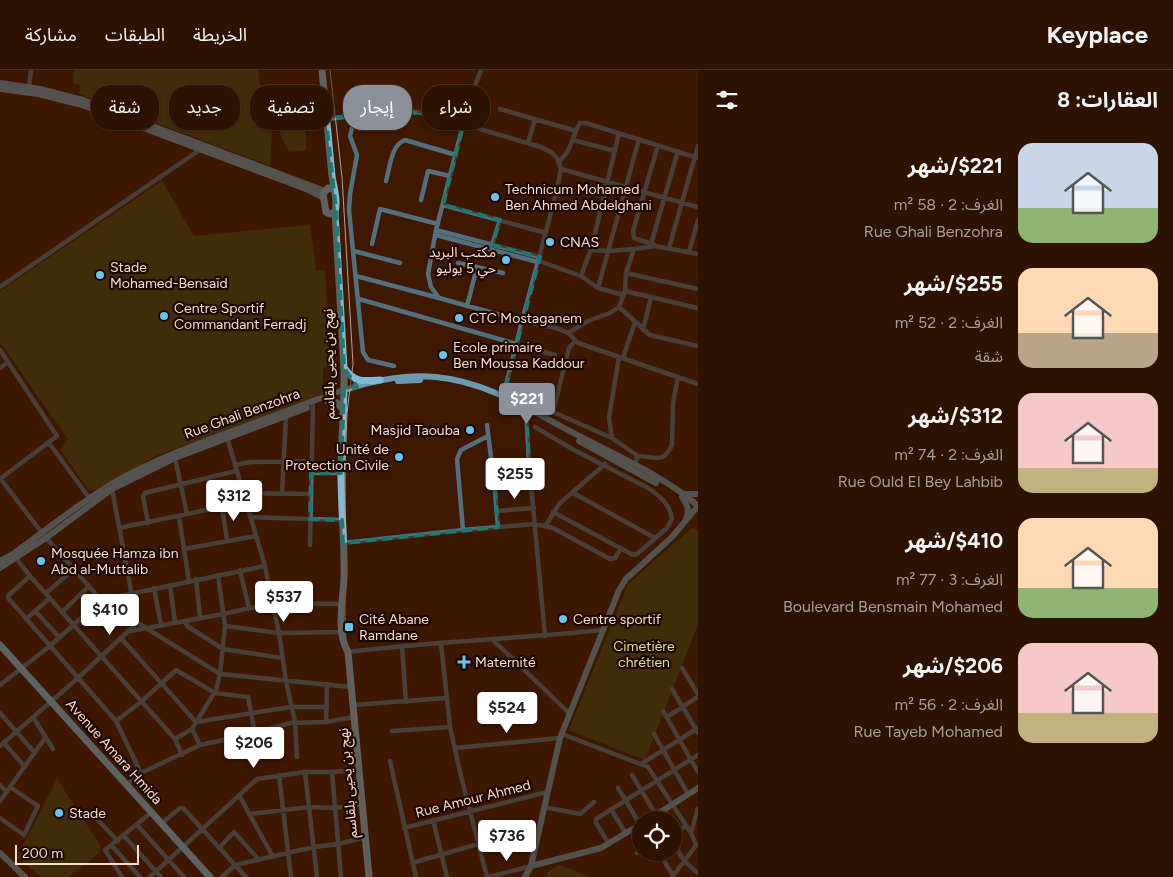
<!DOCTYPE html>
<html lang="ar">
<meta charset="utf-8">
<style>
body{margin:0;font-family:Figtree,"Noto Sans Arabic",sans-serif;background:#3a200f;color:#f1f3f6;direction:rtl;height:100vh;display:flex;flex-direction:column;font-size:19px;white-space:nowrap}
*{box-sizing:border-box;margin:0}
p{font-size:16px;color:#a79e99}
.icon{flex:none;width:28px;height:28px;fill:none;stroke:currentColor;stroke-width:2;stroke-linecap:round;stroke-linejoin:round}
.map{position:relative;flex:1;overflow:hidden;direction:ltr}
.side{display:flex;flex-direction:column;background:#2e1200;width:475px}
.side>*{flex:none}
.top-card{position:absolute;left:15px;top:15px;width:475px;height:45px;direction:rtl;display:flex;gap:10px}
.fabs{position:absolute;left:632px;top:741px;display:grid;gap:10px}
.fabs a{display:grid;place-items:center;width:50px;height:50px;border-radius:50%;background:#2e1200;box-shadow:0 1px 4px #0004,0 0 0 1px #493222;font-size:25px}
.scale{position:absolute;left:15px;bottom:12px;width:124px;box-sizing:border-box;padding-left:5px;border:2px solid #fbdbca;border-top:0;font-size:14px;line-height:18px;white-space:nowrap;color:#fbdbca;-webkit-text-stroke:4px #1c0700;paint-order:stroke}
.price{position:absolute;translate:-50% -42px;padding:0 11px;border-radius:5px;background:#fff;color:#222;font-size:16px;line-height:32px;filter:drop-shadow(0 1px 2px #0008)}
.price::after{content:'';position:absolute;left:50%;top:30px;width:15px;height:11px;margin-left:-8px;background:inherit;clip-path:polygon(0 0,100% 0,50% 100%)}
.price.current{background:#8c9099;color:#fff}
ul{padding:0;list-style:none}
li{display:flex;align-items:center;gap:15px;height:125px;padding:0 15px}
li span{display:grid;place-items:center;flex:none;width:140px;height:100px;border-radius:15px;color:#555}
li>.icon{margin-inline-start:auto}
span .icon{width:60px;height:60px;fill:#fffc;stroke-width:1}
li b{font-size:21px}
h2{display:flex;justify-content:space-between;align-items:center;height:60px;padding:0 15px;font-size:21px}
.tag{padding:0 18px;border-radius:20px;background:#2e1200;box-shadow:0 1px 4px #0004,0 0 0 1px #493222;font-size:18px;line-height:45px}
.tag.current{background:#8c9099;color:#fff}
header{display:flex;align-items:center;gap:30px;box-sizing:border-box;height:70px;padding:0 25px;background:#2e1200;border-bottom:1px solid #493222}
header strong{font-size:24px}
nav{display:flex;gap:28px;margin-inline-start:auto;font-size:18px}
main{display:flex;flex:1;min-height:0}
.map>svg:first-child{display:block}
.green{fill:#454617}
.lines{fill:none;stroke-linecap:round;stroke-linejoin:round}
.street{stroke:#536f7d;stroke-width:4.5}
.secondary{stroke:#6d99b0;stroke-width:6}
.primary{stroke:#80bad7;stroke-width:7}
.tram{stroke:#bf9d89;stroke-width:1}
.marked{fill:none;stroke:#1b7b73;stroke-width:4;stroke-dasharray:10 6;stroke-linejoin:round}
.poi-dot{fill:#67c4f0;stroke:#1c0700;stroke-width:2}
.labels{text-anchor:middle;dominant-baseline:central;stroke-width:4.5;stroke-linejoin:round;paint-order:stroke}
.poi-label{font-size:14px;fill:#fbdbca;stroke:#1c0700;text-anchor:start}
.street-label{font-size:14px;fill:#fbdbca;stroke:#1c0700}
.park-label{font-size:14px;fill:#dee285;stroke:#1c0700}
</style>
<header>
<strong>Keyplace</strong>
<nav><a>الخريطة</a><a>الطبقات</a><a>مشاركة</a></nav>
</header>
<main>
<section class="side">
<h2>العقارات: 8<svg class="icon" aria-label="filters" viewBox="0 0 24 24"><path d="M4 7h16M4 17h16"/><circle cx="9" cy="7" r="2"/><circle cx="15" cy="17" r="2"/></svg></h2>
<ul>
<li><span style="background:linear-gradient(#c9d6e8 65%,#8fb573 0)"><svg class="icon" aria-label="home" viewBox="0 0 24 24"><path d="M3 11l9-7 9 7M6 9v11h12V9"/></svg></span><div><b>$221/شهر</b><p>الغرف: 2 · 58 m²</p><p>Rue Ghali Benzohra</p></div></li>
<li><span style="background:linear-gradient(#ffd9b3 65%,#b9a48a 0)"><svg class="icon" aria-label="home" viewBox="0 0 24 24"><path d="M3 11l9-7 9 7M6 9v11h12V9"/></svg></span><div><b>$255/شهر</b><p>الغرف: 2 · 52 m²</p><p>شقة</p></div></li>
<li><span style="background:linear-gradient(#f6c9c9 75%,#c2b280 0)"><svg class="icon" aria-label="home" viewBox="0 0 24 24"><path d="M3 11l9-7 9 7M6 9v11h12V9"/></svg></span><div><b>$312/شهر</b><p>الغرف: 2 · 74 m²</p><p>Rue Ould El Bey Lahbib</p></div></li>
<li><span style="background:linear-gradient(#ffd9b3 70%,#8fb573 0)"><svg class="icon" aria-label="home" viewBox="0 0 24 24"><path d="M3 11l9-7 9 7M6 9v11h12V9"/></svg></span><div><b>$410/شهر</b><p>الغرف: 3 · 77 m²</p><p>Boulevard Bensmain Mohamed</p></div></li>
<li><span style="background:linear-gradient(#f6c9c9 70%,#c2b280 0)"><svg class="icon" aria-label="home" viewBox="0 0 24 24"><path d="M3 11l9-7 9 7M6 9v11h12V9"/></svg></span><div><b>$206/شهر</b><p>الغرف: 2 · 56 m²</p><p>Rue Tayeb Mohamed</p></div></li>
</ul>
</section>
<div class="map">
<svg width="698" height="807" viewBox="0 0 698 807">
<rect width="100%" height="100%" fill="#3e1800"/>
<path class="green" d="M74,0H258L261,24L312,19L309,51H306V80L289,82L278,59L272,57L270,96L79,24L80,15L73,13Z
M162,111L194,166L310,155L316,200H325L330,295L323,299V324L156,386L93,421L88,420L61,380L68,369L0,272V221Z
M692,458L698,460V554L645,690L569,660L628,514Z
M57,709L101,776L99,783L68,807H41L17,787Z
M560,795L590,807H545C548,800 555,798 560,795Z"/>
<g class="lines">
<path class="street" d="M481,0L472,23L463,55L436,160L428,204L431,217L439,228L522,251L503,328
M29,17L31,0
M500,39L576,61
M355,46L350,66L357,85L350,124L349,140L363,282L368,290L394,296
M326,49L355,46L370,41L391,39L413,41L435,46L541,77L551,82L557,88L561,99L556,124L522,251L556,258L568,263L578,273L698,314
M573,70L615,81
M528,73L535,49
M559,92C573,78 571,68 580,53H586L698,88
M561,99L698,137
M386,111C390,97 391,75 405,70L456,85
M421,130L428,101L450,106
M443,135L546,163
M436,160L540,187
M436,165L538,192
M372,174L380,139L438,154
M651,174L678,81
M492,175L500,150
M655,175L634,168L633,161L658,75
M669,178L698,76
M590,180L609,181L634,179
M354,181L400,193
M689,182L698,150
M539,191L581,206L598,218L623,225
M458,193L503,203
M626,203L698,219
M356,206L439,228
M581,206L592,176L619,63
M0,217L201,79
M598,218L639,69
M625,221L698,238
M359,229L555,285
M467,236L477,197
M619,237L650,265L698,276
M643,260L651,227
M568,263L588,251L610,243L619,237L625,221L626,203L634,179L655,176L698,184
M575,271L569,278L553,342L612,368
M0,280L57,366L0,409
M619,287L609,348L612,368L638,386L634,395
M623,288L635,252
M0,298L8,292
M526,338L529,393L545,566
M487,355L494,411L498,457
M535,357L574,380L648,418C660,426 670,434 672,449L667,458L637,484L633,485L553,442
M227,367L265,496L279,563L286,611L295,652L297,687
M49,373L90,429
M638,386C654,386 663,395 672,375L673,333L678,307
M175,388L187,444
M235,395L251,392L312,391
M493,396L529,393
M311,403H341
M0,408L42,463L101,530L220,604L351,617
M494,411L531,408
M243,423L311,424
M282,423L286,347
M573,423L655,468
M222,437L227,470
M497,441L534,438
M179,447L189,511
M250,447L342,450
M148,453L143,426L145,423L236,401
M546,455L559,434L605,394
M119,458L245,432
M463,460L457,389L461,380L488,366
M343,473L463,460L535,454L553,458L610,489L615,488L620,480
M310,475L313,332
M184,479L256,466
M14,486L30,506L175,669L182,685
M240,500L249,538
M30,506L9,525L8,528L116,651L141,703
M196,509L200,547
M170,515L175,552
M154,518L161,555
M46,523L74,499
M35,541L59,567
M62,542L89,516
M26,549L50,528
M185,551L187,556L223,579L282,588
M225,556L279,563L342,562
M131,561L223,544L273,533L341,534
M121,568L196,652L291,637H327
M493,570L569,643
M441,573L450,657L461,706L487,807
M402,576L406,632
M348,582C432,571 518,569 602,560
M682,598L698,624
M0,615L50,576L101,530L265,496
M672,619L698,663
M353,635L446,628
M663,641L698,702
M0,643L35,683
M33,647L53,679
M667,647L698,627
M116,651L142,631L176,600L215,623L248,627L255,663
M326,652L327,614
M392,661L450,657
M562,664L648,697L691,763L696,775
M654,664L688,724
M175,669L192,659
M4,673L25,697
M200,675L192,659L216,620L220,604L225,556L218,505
M0,676L78,608L137,553L112,419
M455,678L560,668
M390,691L416,807
M641,694L698,658
M305,702L317,807
M332,702L341,807
M279,705L291,807
M632,705L659,750
M0,715L7,722
M126,715L141,703L200,675L255,663L290,653L326,652L354,647
M618,718L641,756
M239,725L273,787
M0,731L45,668
M544,737L580,744L594,732
M611,739L626,764
M90,742L118,771
M249,744L309,737L335,738L363,734
M0,748L24,765L38,736L10,717
M433,750L447,807
M162,753L180,738H183L246,807
M137,755L184,807
M404,758L547,722
M674,762L685,757
M691,763L698,738
M124,766L161,807
M609,774L596,753V749L698,685
M674,774L684,791L698,803
M112,776L140,807
M219,778L234,762L259,790
M658,782L673,805
M637,783L641,780
M412,793L478,774L539,760
M122,807L105,780L152,742
M150,807L257,709L305,702H332L359,700
M222,807L235,795L314,777L338,774L366,767
M489,807L531,796
M672,807L697,774"/>
<path class="secondary" d="M0,13L40,19L83,30L325,121
M0,19L38,24L82,35L306,119L324,128
M398,311L420,310
M579,371L656,413
M684,424H698
M682,427C687,435 690,440 686,449
M0,491L13,484C45,461 79,433 113,413C162,385 214,368 267,348C321,329 378,301 436,307C490,312 536,344 583,368C620,387 667,408 698,436
M0,498L46,468L112,419L175,388L307,338
M648,750L698,718
M0,783L25,807
M531,796L601,778L641,754
M525,807L531,796L560,668L619,520L626,509L672,467L698,436"/>
<path class="primary" d="M322,0L332,106C334,118 338,131 335,142L344,298C345,333 341,369 341,405C341,439 345,474 344,508C343,530 336,563 348,582L369,807
M334,119L328,118L323,124L326,142L330,144L335,142
M345,299C354,313 365,311 380,310
M328,331L337,333L344,340
M0,575L210,807"/>
<path class="tram" d="M330,0L342,107L353,294L347,343L345,395V536L346,578L369,807"/>
</g>
<path d="M0 0H698V807H0ZM391,39L435,46L463,55L443,135L500,150L492,175L540,187L502,329L526,342L529,393L493,396L498,457L343,473L342,450L310,449L311,403H341L344,320L357,317L344,298L336,140L326,49Z" fill="#3e1800" fill-opacity=".55" fill-rule="evenodd"/>
<path class="marked" d="M391,39L435,46L463,55L443,135L500,150L492,175L540,187L502,329L526,342L529,393L493,396L498,457L343,473L342,450L310,449L311,403H341L344,320L357,317L344,298L336,140L326,49Z"/>
<g class="poi-dot">
<circle cx="495" cy="127" r="5"/>
<circle cx="550" cy="172" r="5"/>
<circle cx="506" cy="190" r="5"/>
<circle cx="100" cy="205" r="5"/>
<circle cx="164" cy="246" r="5"/>
<circle cx="459" cy="248" r="5"/>
<circle cx="443" cy="285" r="5"/>
<circle cx="470" cy="360" r="5"/>
<circle cx="399" cy="387" r="5"/>
<circle cx="41" cy="491" r="5"/>
<circle cx="563" cy="549" r="5"/>
<rect x="344" y="552" width="10" height="10" rx="2.5"/>
<path d="M461.5 584.5h5v5h5v5h-5v5h-5v-5h-5v-5h5z"/>
<circle cx="59" cy="743" r="5"/>
</g>
<g class="labels">
<g class="poi-label">
<text x="505" y="119">Technicum Mohamed<tspan x="505" dy="16">Ben Ahmed Abdelghani</tspan></text>
<text x="560" y="172">CNAS</text>
<text x="496" y="182" text-anchor="end">مكتب البريد<tspan x="496" dy="16">حي 5 يوليو</tspan></text>
<text x="110" y="197">Stade<tspan x="110" dy="16">Mohamed-Bensaïd</tspan></text>
<text x="174" y="238">Centre Sportif<tspan x="174" dy="16">Commandant Ferradj</tspan></text>
<text x="469" y="248">CTC Mostaganem</text>
<text x="453" y="277">Ecole primaire<tspan x="453" dy="16">Ben Moussa Kaddour</tspan></text>
<text x="460" y="360" text-anchor="end">Masjid Taouba</text>
<text x="389" y="379" text-anchor="end">Unité de<tspan x="389" dy="16">Protection Civile</tspan></text>
<text x="51" y="483">Mosquée Hamza ibn<tspan x="51" dy="16">Abd al-Muttalib</tspan></text>
<text x="359" y="549">Cité Abane<tspan x="359" dy="16">Ramdane</tspan></text>
<text x="573" y="549">Centre sportif</text>
<text x="475" y="592">Maternité</text>
<text x="69" y="743">Stade</text>
</g>
<g class="street-label">
<text transform="translate(329 294) rotate(-91)">نهج بن يحيى بلقاسم</text>
<text transform="translate(242 344) rotate(-20)">Rue Ghali Benzohra</text>
<text transform="translate(114 682) rotate(48)">Avenue Amara Hmida</text>
<text transform="translate(348 713) rotate(-95)">نهج بن يحيى بلقاسم</text>
<text transform="translate(473 729) rotate(-14)">Rue Amour Ahmed</text>
</g>
<g class="park-label">
<text x="644" y="576">Cimetière<tspan x="644" dy="16">chrétien</tspan></text>
</g>
</g>
</svg>
<div class="fabs">
<a><svg class="icon" aria-label="locate" viewBox="0 0 24 24"><circle cx="12" cy="12" r="6"/><path d="M12 2v4M12 18v4M2 12h4M18 12h4"/></svg></a>
</div>
<div class="scale">200 m</div>
<b class="price current" style="left:527px;top:355px">$221</b>
<b class="price" style="left:515px;top:430px">$255</b>
<b class="price" style="left:234px;top:452px">$312</b>
<b class="price" style="left:284px;top:553px">$537</b>
<b class="price" style="left:110px;top:566px">$410</b>
<b class="price" style="left:507px;top:664px">$524</b>
<b class="price" style="left:254px;top:699px">$206</b>
<b class="price" style="left:507px;top:792px">$736</b>
<div class="top-card">
<a class="tag">شراء</a>
<a class="tag current">إيجار</a>
<a class="tag">تصفية</a>
<a class="tag">جديد</a>
<a class="tag">شقة</a>
</div>
</div>
</main>
